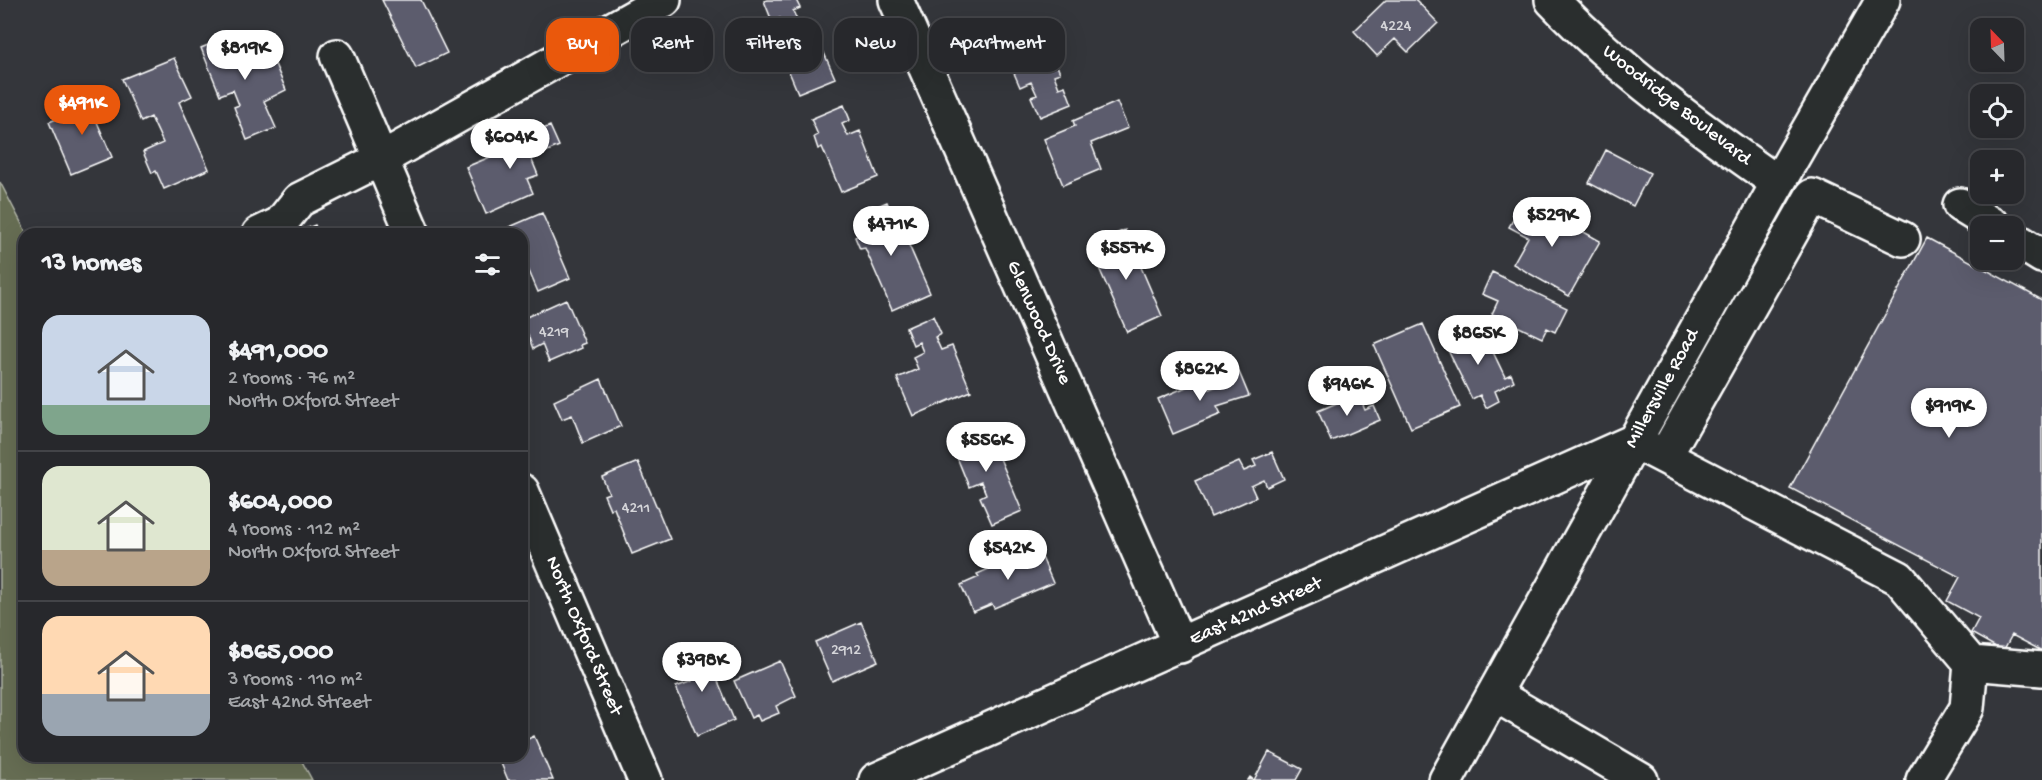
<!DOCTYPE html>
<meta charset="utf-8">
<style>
body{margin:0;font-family:"Gochi Hand",sans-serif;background:#2f3034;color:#f1f3f6;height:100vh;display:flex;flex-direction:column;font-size:22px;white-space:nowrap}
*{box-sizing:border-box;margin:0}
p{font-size:20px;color:#a4a6a9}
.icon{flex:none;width:33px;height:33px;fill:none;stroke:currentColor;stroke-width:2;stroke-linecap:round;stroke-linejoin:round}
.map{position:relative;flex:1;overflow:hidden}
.drawer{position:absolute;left:18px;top:228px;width:510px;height:534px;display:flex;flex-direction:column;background:#27282c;border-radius:18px;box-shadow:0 6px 24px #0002,0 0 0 2px #434448}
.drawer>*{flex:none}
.hud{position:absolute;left:546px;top:18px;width:570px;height:54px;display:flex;gap:12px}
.needle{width:39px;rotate:337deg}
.controls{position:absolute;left:1970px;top:18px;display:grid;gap:12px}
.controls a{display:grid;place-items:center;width:54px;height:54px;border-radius:12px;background:#27282c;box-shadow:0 6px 24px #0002,0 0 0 2px #434448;font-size:30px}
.price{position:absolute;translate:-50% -51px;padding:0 14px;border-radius:21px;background:#fff;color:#222;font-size:20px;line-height:39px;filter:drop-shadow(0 2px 3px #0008)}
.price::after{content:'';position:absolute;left:50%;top:36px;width:18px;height:14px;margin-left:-9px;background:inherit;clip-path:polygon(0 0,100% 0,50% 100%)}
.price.current{background:#ea580c;color:#fff}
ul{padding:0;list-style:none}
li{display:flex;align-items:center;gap:18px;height:150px;padding:0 24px}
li+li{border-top:2px solid #434448}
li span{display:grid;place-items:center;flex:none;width:168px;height:120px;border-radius:18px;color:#555}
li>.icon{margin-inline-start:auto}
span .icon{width:72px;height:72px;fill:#fffc;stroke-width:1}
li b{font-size:26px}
h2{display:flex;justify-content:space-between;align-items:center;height:72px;padding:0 24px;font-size:26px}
.tag{padding:0 21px;border-radius:18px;background:#27282c;box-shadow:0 6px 24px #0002,0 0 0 2px #434448;font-size:21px;line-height:54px}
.tag.current{background:#ea580c;color:#fff}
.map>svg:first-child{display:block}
.green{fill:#666d53;stroke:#b2b6a9;stroke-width:1.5}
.building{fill:#5b5b6d;stroke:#fff;stroke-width:1.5}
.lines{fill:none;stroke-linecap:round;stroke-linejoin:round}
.minor-casing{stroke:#fff;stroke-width:38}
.minor{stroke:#2a2d2e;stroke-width:33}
.labels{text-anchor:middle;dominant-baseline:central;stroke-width:6;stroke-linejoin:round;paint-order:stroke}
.number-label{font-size:16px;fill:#d6d6da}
.street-label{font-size:20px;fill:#fff;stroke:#2a2d2e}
</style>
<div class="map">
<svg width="2042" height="780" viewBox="0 0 2042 780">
<rect width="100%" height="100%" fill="#34363b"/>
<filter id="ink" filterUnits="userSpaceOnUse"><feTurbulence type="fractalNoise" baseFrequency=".0167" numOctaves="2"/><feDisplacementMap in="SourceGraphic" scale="12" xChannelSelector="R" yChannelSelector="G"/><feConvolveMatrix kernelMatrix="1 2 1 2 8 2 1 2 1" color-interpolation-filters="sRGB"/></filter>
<g filter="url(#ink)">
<path class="green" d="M0,182L27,234H24V756H299L312,780H0Z"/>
<path class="building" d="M382,0H421L447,53L416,68Z
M767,0H796L800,8L793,11L799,25L810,21L835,78L798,93L774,36L786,31L780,18L772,21L764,1Z
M1386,0H1416L1438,23L1408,52L1395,39L1377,56L1354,31Z
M1041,27L1060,73L1054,75L1059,88L1065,86L1072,104L1040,117L1031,97L1037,95L1031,82L1020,87L1001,43Z
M235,34L238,42L252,36L263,61L272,57L286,90L264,101L276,128L247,140L234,107L239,105L233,90L220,95L201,48Z
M174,58L192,96L179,102L209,169L164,189L156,171L152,173L143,152L163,143L151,117L141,122L122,79Z
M100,97L109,117L97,122L112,157L71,174L49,122L67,115L65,112Z
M1117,102L1128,128L1091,143L1101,169L1063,185L1044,139L1075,126L1073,121Z
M844,105L850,120L842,124L848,136L860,131L878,177L841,192L822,147L818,149L814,137L818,135L811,119Z
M550,126L559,146L531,158L538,175L527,179L533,193L486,214L466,167L502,152L500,148Z
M1606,150L1650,173L1633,206L1589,183Z
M1525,199L1600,241L1569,296L1513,264L1528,237L1509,227Z
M887,202L894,217L884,221L889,233L901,227L930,293L892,310L865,248L860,249L855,237L862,233L855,216Z
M542,213L570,278L538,292L526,264L522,266V234H493Z
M315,225L319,234H293Z
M1125,230L1162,316L1127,332L1089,245Z
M1927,238L2042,300V651L2012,635L2003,651L1971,633L1979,618L1947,601L1960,577L1790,488Z
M1492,272L1567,308L1555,332L1547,328L1542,338L1492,314L1498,301L1482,294Z
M566,299L585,343L580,345L581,348L549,362L542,344L533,349L522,319Z
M933,316L941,334L935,337L941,350L952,346L971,391L913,416L897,378L918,369L913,357L923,352L919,342L913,345L906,328Z
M1423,324L1460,407L1411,428L1374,345Z
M1481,327L1505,377L1511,374L1514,381L1495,391L1499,401L1486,408L1480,395L1472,399L1445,344Z
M1239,372L1249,396L1217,406L1221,414L1173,434L1158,399L1205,379L1209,389L1220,385L1219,381Z
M601,379L621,426L583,443L572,415L562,419L554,401Z
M1358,394L1365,410L1374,406L1380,420L1331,441L1318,411Z
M986,425L1022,511L992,524L980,497L986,494L981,482L969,487L950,440Z
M1272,452L1284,479L1267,487L1264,480L1251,486L1256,497L1211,517L1195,481L1239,462L1244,471L1256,466L1253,460Z
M638,462L670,539L632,554L614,508L610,509L604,495L609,493L602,477Z
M1038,548L1053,583L994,608L992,604L973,612L961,585L979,577L977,574Z
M861,622L878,661L832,681L815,642Z
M701,643L709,664L697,669L702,679L715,674L734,720L697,736L676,687L692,681L687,669L680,672L673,655Z
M780,661L796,696L776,706L779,713L760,721L757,715L751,718L734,681Z
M534,736L553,780H508L498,756H522V742Z
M1269,752L1302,769L1296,780H1248L1250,777L1254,780Z"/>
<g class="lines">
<g class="minor-casing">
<path id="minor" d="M896,0L1180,646
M1552,0C1620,71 1698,127 1778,183
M337,56L413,234
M1960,205L1994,226
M259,234L280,224L299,200L381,159L664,0
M2013,238L2042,256
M1665,456L1812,196L1903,239
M522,491L645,780
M1494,694L1641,780
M876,780L1634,441L1899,578L1971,663L2042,669
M1446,780L1778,183L1883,0
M1923,780L1967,708L1971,663"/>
</g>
<use href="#minor" class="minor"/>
</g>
</g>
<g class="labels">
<g class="number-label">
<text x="1396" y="27">4224</text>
<text x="554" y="333">4219</text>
<text x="636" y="509">4211</text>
<text x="846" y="651">2912</text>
</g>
<g class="street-label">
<text transform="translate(1676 106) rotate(38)">Woodridge Boulevard</text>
<text transform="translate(1038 323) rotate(66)">Glenwood Drive</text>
<text transform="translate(1663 389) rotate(-61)">Millersville Road</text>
<text transform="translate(1256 612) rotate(-24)">East 42nd Street</text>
<text transform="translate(583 636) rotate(67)">North Oxford Street</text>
</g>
</g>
</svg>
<div class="controls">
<a><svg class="needle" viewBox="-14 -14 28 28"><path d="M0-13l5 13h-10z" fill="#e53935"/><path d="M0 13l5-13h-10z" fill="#a4a6a9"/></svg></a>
<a><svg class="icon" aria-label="locate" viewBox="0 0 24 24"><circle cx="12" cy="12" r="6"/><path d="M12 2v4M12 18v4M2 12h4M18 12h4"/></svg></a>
<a>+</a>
<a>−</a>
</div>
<b class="price" style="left:245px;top:81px">$819K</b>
<b class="price current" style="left:82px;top:136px">$491K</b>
<b class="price" style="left:510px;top:170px">$604K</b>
<b class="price" style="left:1552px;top:248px">$529K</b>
<b class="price" style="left:891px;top:257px">$471K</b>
<b class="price" style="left:1126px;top:281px">$557K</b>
<b class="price" style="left:1478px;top:366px">$865K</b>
<b class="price" style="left:1200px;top:402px">$862K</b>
<b class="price" style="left:1347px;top:417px">$946K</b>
<b class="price" style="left:1949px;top:439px">$919K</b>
<b class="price" style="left:986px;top:473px">$556K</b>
<b class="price" style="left:1008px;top:581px">$542K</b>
<b class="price" style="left:702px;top:693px">$398K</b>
<div class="hud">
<a class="tag current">Buy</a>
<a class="tag">Rent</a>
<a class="tag">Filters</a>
<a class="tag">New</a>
<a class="tag">Apartment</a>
</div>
<section class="drawer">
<h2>13 homes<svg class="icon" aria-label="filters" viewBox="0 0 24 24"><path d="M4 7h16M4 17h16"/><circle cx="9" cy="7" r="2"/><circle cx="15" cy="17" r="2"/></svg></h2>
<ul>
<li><span style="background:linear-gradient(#c9d6e8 75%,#7fa58c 0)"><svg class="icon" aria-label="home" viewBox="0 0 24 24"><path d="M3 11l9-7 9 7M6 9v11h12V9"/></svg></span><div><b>$491,000</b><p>2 rooms · 76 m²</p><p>North Oxford Street</p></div></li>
<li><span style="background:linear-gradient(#dfe7d0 70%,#b9a48a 0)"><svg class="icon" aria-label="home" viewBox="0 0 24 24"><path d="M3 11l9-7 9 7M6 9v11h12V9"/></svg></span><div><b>$604,000</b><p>4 rooms · 112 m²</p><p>North Oxford Street</p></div></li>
<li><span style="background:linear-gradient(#ffd9b3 65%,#9aa5b1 0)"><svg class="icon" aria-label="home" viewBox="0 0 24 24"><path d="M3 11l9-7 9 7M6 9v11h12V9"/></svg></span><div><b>$865,000</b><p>3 rooms · 110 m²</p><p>East 42nd Street</p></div></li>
</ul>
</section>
</div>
